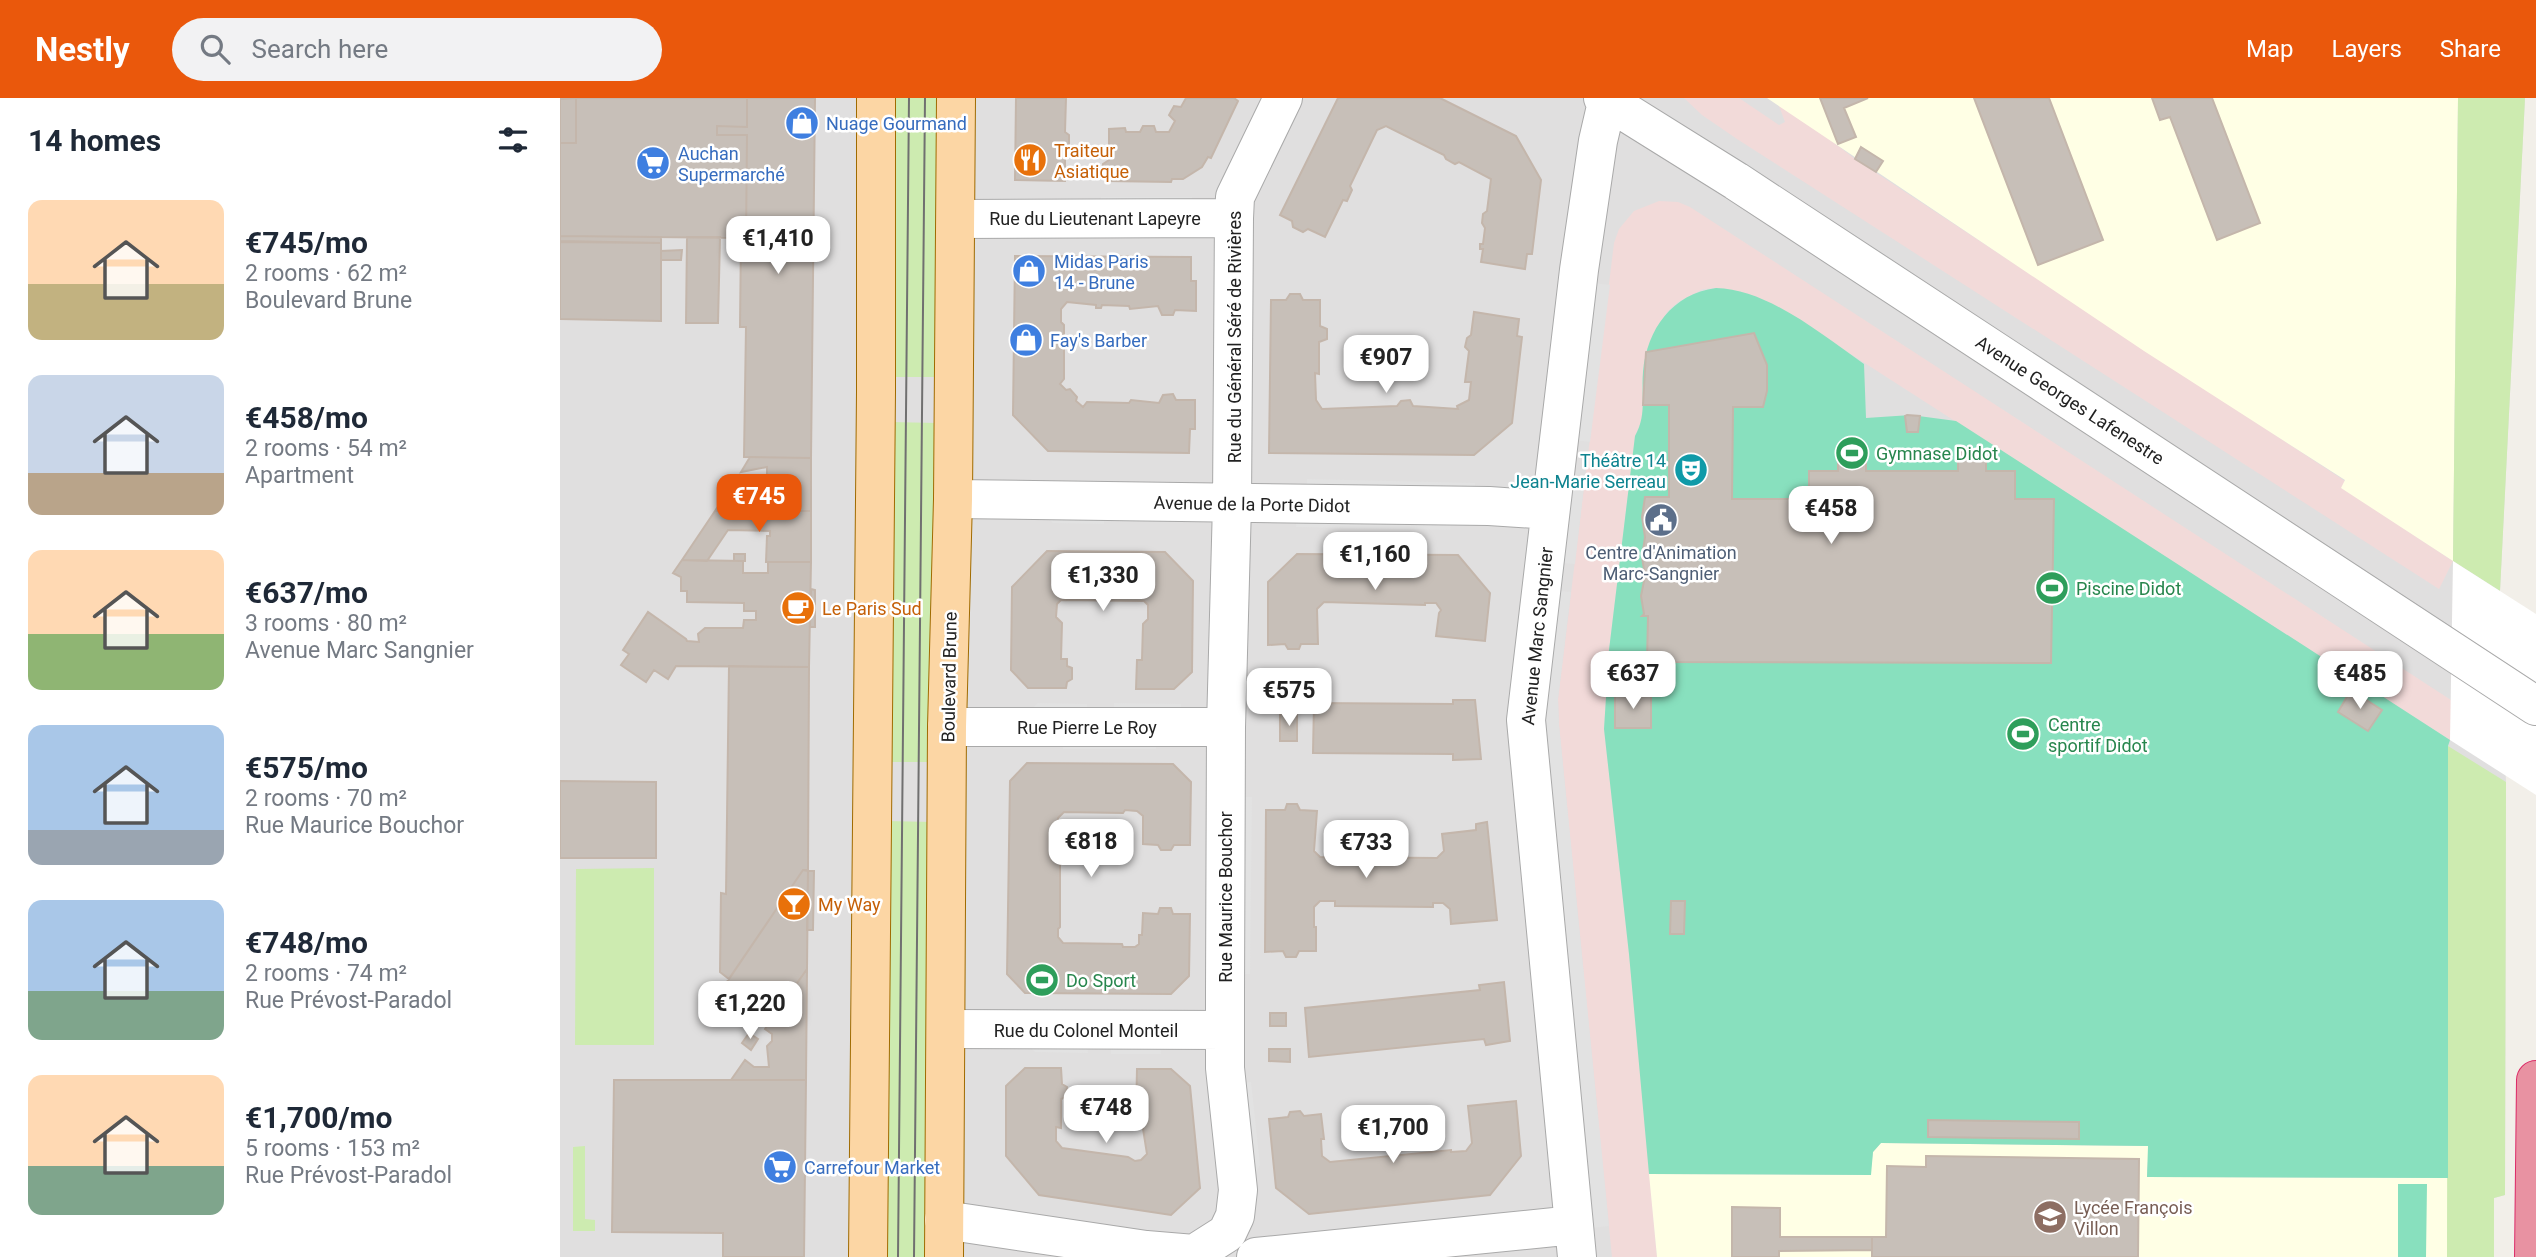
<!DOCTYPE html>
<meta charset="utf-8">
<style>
body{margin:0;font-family:Roboto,sans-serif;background:#f2f2f3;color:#1f2937;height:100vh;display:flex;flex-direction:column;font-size:26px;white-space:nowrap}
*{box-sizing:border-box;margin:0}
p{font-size:23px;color:#747a83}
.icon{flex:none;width:38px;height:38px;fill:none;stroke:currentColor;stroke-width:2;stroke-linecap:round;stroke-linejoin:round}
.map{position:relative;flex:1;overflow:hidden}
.drawer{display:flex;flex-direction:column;background:#fff;width:560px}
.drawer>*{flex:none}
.price{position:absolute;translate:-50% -60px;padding:0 16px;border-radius:14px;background:#fff;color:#222;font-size:23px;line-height:46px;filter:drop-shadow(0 2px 4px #0008)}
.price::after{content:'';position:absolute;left:50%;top:42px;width:21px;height:16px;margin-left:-10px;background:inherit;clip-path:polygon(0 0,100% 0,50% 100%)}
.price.active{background:#ea580c;color:#fff}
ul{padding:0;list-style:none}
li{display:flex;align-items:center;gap:21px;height:175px;padding:0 28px}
li span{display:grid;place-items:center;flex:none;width:196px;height:140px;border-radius:14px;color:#555}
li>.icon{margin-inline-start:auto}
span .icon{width:84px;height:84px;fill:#fffc;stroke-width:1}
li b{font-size:30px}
h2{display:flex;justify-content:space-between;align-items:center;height:84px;padding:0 28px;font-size:30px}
header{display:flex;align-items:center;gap:42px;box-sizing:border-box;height:98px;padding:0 35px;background:#ea580c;color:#fff}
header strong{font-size:33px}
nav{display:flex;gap:38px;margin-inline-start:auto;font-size:24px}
.search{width:490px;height:63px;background:#f2f2f3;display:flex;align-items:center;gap:18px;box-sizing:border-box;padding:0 24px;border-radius:38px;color:#747a83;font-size:26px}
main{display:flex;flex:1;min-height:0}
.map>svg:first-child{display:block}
.residential{fill:#e0dfdf}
.commercial{fill:#f2dad9}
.education{fill:#ffffe5}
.grass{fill:#cdebb0}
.pitch{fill:#88e0be}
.parking{fill:#e2e2e2}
.pier{fill:#fff}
.building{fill:#c7bfb8;stroke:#c4b6ab;stroke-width:2}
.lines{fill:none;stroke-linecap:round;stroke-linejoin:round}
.minor-casing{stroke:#a9a9a9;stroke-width:40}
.major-casing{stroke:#a06b00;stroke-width:40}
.highway-casing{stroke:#dc2a67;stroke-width:40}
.minor{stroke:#fff;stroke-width:38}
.major{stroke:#fcd6a4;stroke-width:38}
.highway{stroke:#e892a2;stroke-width:38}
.tram{stroke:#707070;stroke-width:2}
.labels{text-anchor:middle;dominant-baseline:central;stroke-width:5;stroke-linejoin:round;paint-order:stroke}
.shop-label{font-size:18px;fill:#366cbe;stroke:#fff;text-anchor:start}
.food-label{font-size:18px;fill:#c56008;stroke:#fff;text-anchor:start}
.street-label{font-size:18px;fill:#222;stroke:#fff}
.leisure-label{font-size:18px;fill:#27864d;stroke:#fff;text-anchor:start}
.culture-label{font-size:18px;fill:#0d838f;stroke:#fff;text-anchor:end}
.service-label{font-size:18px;fill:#4e5e75;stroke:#fff}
.education-label{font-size:18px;fill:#785e54;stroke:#fff;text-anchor:start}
</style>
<header>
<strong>Nestly</strong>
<div class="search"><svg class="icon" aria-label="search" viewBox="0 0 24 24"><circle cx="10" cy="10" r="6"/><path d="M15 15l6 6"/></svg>Search here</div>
<nav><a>Map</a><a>Layers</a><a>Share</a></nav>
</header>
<main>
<section class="drawer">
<h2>14 homes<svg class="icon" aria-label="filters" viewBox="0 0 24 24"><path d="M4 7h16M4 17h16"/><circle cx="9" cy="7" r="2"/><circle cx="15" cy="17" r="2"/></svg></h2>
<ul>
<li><span style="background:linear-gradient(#ffd9b3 60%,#c2b280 0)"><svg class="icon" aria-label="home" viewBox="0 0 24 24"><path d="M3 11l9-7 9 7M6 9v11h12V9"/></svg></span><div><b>€745/mo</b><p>2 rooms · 62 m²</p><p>Boulevard Brune</p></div></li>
<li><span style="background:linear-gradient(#c9d6e8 70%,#b9a48a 0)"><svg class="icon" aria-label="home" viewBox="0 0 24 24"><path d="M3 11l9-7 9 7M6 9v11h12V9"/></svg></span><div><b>€458/mo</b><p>2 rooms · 54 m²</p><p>Apartment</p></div></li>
<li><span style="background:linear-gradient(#ffd9b3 60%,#8fb573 0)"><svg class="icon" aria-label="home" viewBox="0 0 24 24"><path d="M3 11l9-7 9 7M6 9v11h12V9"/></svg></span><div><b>€637/mo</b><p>3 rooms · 80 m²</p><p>Avenue Marc Sangnier</p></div></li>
<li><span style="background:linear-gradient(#a9c7e8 75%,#9aa5b1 0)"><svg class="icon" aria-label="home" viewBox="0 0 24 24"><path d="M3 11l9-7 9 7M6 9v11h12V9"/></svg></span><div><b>€575/mo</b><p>2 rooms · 70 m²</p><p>Rue Maurice Bouchor</p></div></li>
<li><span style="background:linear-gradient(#a9c7e8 65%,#7fa58c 0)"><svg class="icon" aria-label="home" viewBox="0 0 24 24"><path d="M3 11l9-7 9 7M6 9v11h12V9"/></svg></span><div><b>€748/mo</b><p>2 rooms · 74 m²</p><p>Rue Prévost-Paradol</p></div></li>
<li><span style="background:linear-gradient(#ffd9b3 65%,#7fa58c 0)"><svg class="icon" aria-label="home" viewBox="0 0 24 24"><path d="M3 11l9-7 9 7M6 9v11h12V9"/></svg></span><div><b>€1,700/mo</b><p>5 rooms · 153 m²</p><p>Rue Prévost-Paradol</p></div></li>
</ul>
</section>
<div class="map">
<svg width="1976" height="1159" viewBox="0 0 1976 1159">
<rect width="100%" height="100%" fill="#f2efe9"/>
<path class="residential" d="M0,0H1965L1940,493L1946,684L1945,1097L1934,1100V1159H0Z"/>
<path class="commercial" d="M1124,0H1179L1219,27L1225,24L1216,0L1295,61L1785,383L1782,390L1893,463L1879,491L1177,41L1142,17Z
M1099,103L1118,104L1130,109L1908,613L1890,642L1227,215L1156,190L1143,191L1118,204L1107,214L1086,254L1083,275V319L1075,338L1049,552L1044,631L1069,856L1097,1159H1052L999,627L998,601L1054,145L1059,131L1074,113Z"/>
<path class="education" d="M1207,0H1898L1893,463L1781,390L1785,382L1584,253Z
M1321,1045L1589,1048L1587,1079L1888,1080L1887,1159H1097L1089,1076L1310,1077L1313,1054Z"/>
<path class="grass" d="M334,0H380L378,279H331Z
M1898,0H1965L1940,493L1893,463Z
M330,324L377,325L375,664H327Z
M1888,648L1946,684L1945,1097L1934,1100V1159H1887Z
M326,723L373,724L369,1159H322Z
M94,770V947H15L16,771Z
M25,1048V1121L35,1122V1133H13V1049Z"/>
<path class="pitch" d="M1156,190C1208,191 1262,237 1304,266L1306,320L1351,317L1396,323L1890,642L1888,648V1080L1587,1079L1588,1048L1321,1045L1313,1054L1311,1077L1089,1076L1069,856L1044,631L1049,552L1075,338C1087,317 1081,297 1083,274C1087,231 1112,196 1156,190Z
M1838,1086H1867L1866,1159H1838Z"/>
<path class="parking" d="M541,99H632L631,108L541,107Z
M1027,184L1050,187L1030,344L1007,341Z
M1000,376L1025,379L1015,466L991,464Z
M747,381L915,385V394L747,390Z
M484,417H544V426L493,425Z
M737,417L891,420L890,432L736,429Z
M988,492L1011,494L998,601L999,627L1049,1128L1023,1131L973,618Z
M478,605L527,606V615L468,614Z
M554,605L621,606V615H554Z
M503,641H596V651H503Z
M682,699H692L690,876H680Z
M527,943L528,955L475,954L465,944Z
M551,944H600L601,956H551Z
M691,984L700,1067L692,1080L681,985Z"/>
<path class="pier" d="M1893,463L1976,516V697L1890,642Z"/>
<path class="building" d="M16,0H187V29L157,28V37H187L186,140L0,138V45H16Z
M16,0V45H0V1Z
M187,0H255L251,360L184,359L186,229H180L181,139L186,140L187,37H157V28L187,29Z
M456,0H506L505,34L509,37V48L505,51V83L455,82Z
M626,0H674L678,3L651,60L648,59L642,69L623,81H612L611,84L548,83V79L543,76V66L549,62V31L565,30L566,34H580L583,28H594L596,34H609L615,23L609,17L614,8L621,9Z
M778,0H880L956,38L981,82L972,156H967L965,171L921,164L923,151H920V146H923L925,130L922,125L923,116L927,113L931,81L899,64L895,66L886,61L884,57L826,28L817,32L790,88L792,92L787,103L783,102L765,139L748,131L743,134L733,129L732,123L720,117Z
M1260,0H1308L1284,10L1296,39L1278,46Z
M1414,0H1489L1543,142L1478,167Z
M1592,0H1652L1700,125L1657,142L1610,19L1600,22Z
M1301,49L1323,63L1316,74L1295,61Z
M0,138L101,139V145L0,143Z
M127,139H160L158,225H126Z
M0,144L101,145V223L0,221Z
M122,152L121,162H101V153Z
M455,158L631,159V183H636V213L615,212L613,217H602L598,208L570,211L569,208L542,207L541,210H536V207L507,204L501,211V224L504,227V281L500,286L506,292L510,291L517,299L516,303L523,309L527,304L569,305L571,302L599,305L603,297L613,296L616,302H635V331H630L629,355L488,353L453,317Z
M730,196H740L743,202H760V228L767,231V241L759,244V276L755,275L756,302L762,311L837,308L841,303L850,302L853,308L898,311L897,308L909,302L911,284H905L909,253L905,249L907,240L911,237L914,214L959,221L957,238L962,239L952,325L914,357L709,355L711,202H726Z
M1194,235L1207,267V293L1203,309H1173L1172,401H1249V373H1278V358L1306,353V373H1398V353L1426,358V373H1455V401H1494L1491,565L1087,564L1088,518H1082L1084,516L1081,498L1085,478L1082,459L1085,439L1082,419L1085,399H1109V307H1083L1086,254Z
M1347,317L1360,318L1358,334H1347L1345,318Z
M190,359L251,360V413H155L169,392L213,391V386L207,385V369L181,374Z
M155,413H251V464H206L207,438H210V433L168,432L147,463L122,462Z
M487,453L605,454L633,483L632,574L614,591H576L577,562H582L583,526L588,521V507L584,503L501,502L497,506L496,519L502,525L501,561H507V568L512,570V581L507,584L506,590H468L451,572L452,489Z
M174,456H185V463H174Z
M737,456L898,457L930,495L925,543L876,538L879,515L881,512L876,505H865V507L764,504L757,511L758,546H741L739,551H728L725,546L708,547V484Z
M122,462L183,463V475H208V464H251L249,569L116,568L108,581L94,572L86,584L61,567L69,556L63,552L88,514L126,541L127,543L139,544L138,536L145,530H183L184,522H196V513H184V505L127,504V493H121V479L113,475Z
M251,491L255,492V529H250Z
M169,568L249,569L248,772H243L169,881L160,874L161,795L166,796Z
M1791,592L1822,612L1808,633L1778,614Z
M1055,596H1091V630H1055Z
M893,602H915L921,661L893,662V656L753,655L754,605L893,606Z
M720,616H737V643H720Z
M467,665L613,666L631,684L630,747H614L611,752H601L598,747L583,746V718L577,713L565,712L563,715L504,714L498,720V728L500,731V829L498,831V839L503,845L562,846L563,849H575L579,846V837H582L583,815L598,816L600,810H611L613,816H630L629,878L611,896L465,895L447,876L450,683Z
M0,683L96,684V760H0Z
M727,706H737L740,712L757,713L754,753L760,759L877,760L884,753L882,736L916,732V726L927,724L937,822L891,826L890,811L883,805H873V809L775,808V803H760L754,809V829H756V853H739L736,859H726L723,853L705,854L706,712H725Z
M243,772L248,773L247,871L222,906L203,892L191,895L170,926L155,916L150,924L143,919Z
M248,773H254L253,832H247Z
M1111,803H1125L1124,836H1110Z
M247,871L246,982H171L185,962L194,969H209L207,948L212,943V936L205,931Z
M944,884L950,943L926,947L924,941L749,959L745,910L920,892L919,887Z
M710,915H726V928H710Z
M189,935L198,941L191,952L182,945Z
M709,951H730V964L709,963Z
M465,970H501L502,986L507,989L506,999L501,1001V1030L496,1029V1043L502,1050L568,1059L575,1063L581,1062L587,1056L581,1018H576L577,971H611L630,988L640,1090L611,1117L479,1097L446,1058V988Z
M54,982H246L244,1159H163V1135L52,1134Z
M956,1003L961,1058L930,1097L749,1116L716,1090L709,1021L728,1019L730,1014L740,1013L744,1018L761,1016L764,1041H761L762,1058L770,1064L891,1052V1054L906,1053L912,1045L908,1008Z
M1368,1022L1519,1024V1041L1368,1039Z
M1366,1058L1579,1061L1578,1159H1312V1139H1326L1327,1068L1366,1069Z
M1172,1109L1220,1110V1139H1312V1152L1219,1153V1159H1172Z"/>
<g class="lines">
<g class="minor-casing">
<path id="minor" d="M1043,0L1176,83L1976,608
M396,121L674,120
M393,401L929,408L990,412
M387,629H666
M387,931L665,932
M384,1122L586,1152L634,1156L667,1135L675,1118L678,1092L665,970V894L666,629L672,406L674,120L675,99L723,0
M696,1159L1014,1127
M1017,1159L966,622L1019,172L1038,43L1048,0"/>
</g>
<g class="major-casing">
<path id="major" d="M308,1159L316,294V0
M384,1159L387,629L393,401L396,0"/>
</g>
<g class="highway-casing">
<path id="highway" d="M1974,1159L1976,982"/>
</g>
<use href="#minor" class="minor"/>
<use href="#major" class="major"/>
<use href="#highway" class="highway"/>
<path class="tram" d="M338,1159L349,0
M354,1159L365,0"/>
</g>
<defs>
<g id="shop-disc" transform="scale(1.75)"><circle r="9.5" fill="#3f7fe0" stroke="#fff"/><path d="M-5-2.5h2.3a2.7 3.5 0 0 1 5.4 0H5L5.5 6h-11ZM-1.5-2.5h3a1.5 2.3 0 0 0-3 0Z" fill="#fff"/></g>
<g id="restaurant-disc" transform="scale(1.75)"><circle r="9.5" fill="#e8710a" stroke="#fff"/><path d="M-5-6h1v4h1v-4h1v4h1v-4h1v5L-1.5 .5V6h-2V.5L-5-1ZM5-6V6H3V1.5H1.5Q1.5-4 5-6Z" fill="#fff"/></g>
<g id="supermarket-disc" transform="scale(1.75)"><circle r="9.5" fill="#3f7fe0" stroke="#fff"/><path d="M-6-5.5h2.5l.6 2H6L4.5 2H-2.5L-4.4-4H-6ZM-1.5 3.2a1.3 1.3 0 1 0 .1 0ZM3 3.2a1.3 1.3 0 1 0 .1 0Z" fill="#fff"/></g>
<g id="stadium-disc" transform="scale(1.75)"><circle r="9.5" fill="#2e9e5b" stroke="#fff"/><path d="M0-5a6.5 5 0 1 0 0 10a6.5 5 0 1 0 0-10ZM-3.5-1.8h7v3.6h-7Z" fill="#fff"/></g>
<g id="theatre-disc" transform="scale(1.75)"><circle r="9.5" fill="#0f9aa8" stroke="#fff"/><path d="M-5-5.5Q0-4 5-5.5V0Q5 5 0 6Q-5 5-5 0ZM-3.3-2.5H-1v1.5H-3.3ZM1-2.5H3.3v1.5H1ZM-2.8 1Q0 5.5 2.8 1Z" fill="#fff"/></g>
<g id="civic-disc" transform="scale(1.75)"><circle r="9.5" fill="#5c6f8a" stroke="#fff"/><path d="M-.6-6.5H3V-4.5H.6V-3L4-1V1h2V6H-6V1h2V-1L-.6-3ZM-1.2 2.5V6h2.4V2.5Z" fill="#fff"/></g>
<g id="cafe-disc" transform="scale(1.75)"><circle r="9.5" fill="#e8710a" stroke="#fff"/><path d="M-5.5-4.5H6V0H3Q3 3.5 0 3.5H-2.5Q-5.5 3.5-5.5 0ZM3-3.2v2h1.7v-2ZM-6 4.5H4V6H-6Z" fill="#fff"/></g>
<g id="bar-disc" transform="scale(1.75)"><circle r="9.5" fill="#e8710a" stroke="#fff"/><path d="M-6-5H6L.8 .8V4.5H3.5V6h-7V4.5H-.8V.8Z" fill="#fff"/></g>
<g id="school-disc" transform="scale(1.75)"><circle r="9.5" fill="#8d6e63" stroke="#fff"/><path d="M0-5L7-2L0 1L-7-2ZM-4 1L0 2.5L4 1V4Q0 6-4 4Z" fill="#fff"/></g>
</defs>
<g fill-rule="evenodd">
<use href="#shop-disc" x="242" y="25"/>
<use href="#restaurant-disc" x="470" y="62"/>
<use href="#supermarket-disc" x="93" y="65"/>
<use href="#shop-disc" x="469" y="173"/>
<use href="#shop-disc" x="466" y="242"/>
<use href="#stadium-disc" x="1292" y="355"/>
<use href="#theatre-disc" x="1131" y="372"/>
<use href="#civic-disc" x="1101" y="422"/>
<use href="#stadium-disc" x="1492" y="490"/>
<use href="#cafe-disc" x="238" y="510"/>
<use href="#stadium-disc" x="1463" y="636"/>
<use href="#bar-disc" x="234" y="806"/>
<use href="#stadium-disc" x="482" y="882"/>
<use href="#supermarket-disc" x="220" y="1069"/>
<use href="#school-disc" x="1490" y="1119"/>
</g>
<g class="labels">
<g class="shop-label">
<text x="266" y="25">Nuage Gourmand</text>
<text x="118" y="55">Auchan<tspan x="118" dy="21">Supermarché</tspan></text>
<text x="494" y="163">Midas Paris<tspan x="494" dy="21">14 - Brune</tspan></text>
<text x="490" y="242">Fay's Barber</text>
<text x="244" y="1069">Carrefour Market</text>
</g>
<g class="food-label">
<text x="494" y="52">Traiteur<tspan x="494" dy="21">Asiatique</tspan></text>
<text x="262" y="510">Le Paris Sud</text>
<text x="258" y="806">My Way</text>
</g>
<g class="street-label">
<text x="535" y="120">Rue du Lieutenant Lapeyre</text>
<text transform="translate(674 239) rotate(-90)">Rue du Général Séré de Rivières</text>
<text transform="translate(1510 302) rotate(33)">Avenue Georges Lafenestre</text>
<text transform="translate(692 406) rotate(1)">Avenue de la Porte Didot</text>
<text transform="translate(977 538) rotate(-84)">Avenue Marc Sangnier</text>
<text transform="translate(389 579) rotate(-89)">Boulevard Brune</text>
<text x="527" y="629">Rue Pierre Le Roy</text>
<text transform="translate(665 799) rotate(-90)">Rue Maurice Bouchor</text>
<text x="526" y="932">Rue du Colonel Monteil</text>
</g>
<g class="leisure-label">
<text x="1316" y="355">Gymnase Didot</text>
<text x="1516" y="490">Piscine Didot</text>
<text x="1488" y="626">Centre<tspan x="1488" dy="21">sportif Didot</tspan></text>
<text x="506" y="882">Do Sport</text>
</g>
<g class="culture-label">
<text x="1106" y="362">Théâtre 14<tspan x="1106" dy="21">Jean-Marie Serreau</tspan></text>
</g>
<g class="service-label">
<text x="1101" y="454">Centre d'Animation<tspan x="1101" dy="21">Marc-Sangnier</tspan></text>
</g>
<g class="education-label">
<text x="1514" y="1109">Lycée François<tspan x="1514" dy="21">Villon</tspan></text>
</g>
</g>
</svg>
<b class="price" style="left:218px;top:178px">€1,410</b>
<b class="price" style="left:826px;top:297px">€907</b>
<b class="price active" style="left:199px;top:436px">€745</b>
<b class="price" style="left:1271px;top:448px">€458</b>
<b class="price" style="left:815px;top:494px">€1,160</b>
<b class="price" style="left:543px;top:515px">€1,330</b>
<b class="price" style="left:1073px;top:613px">€637</b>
<b class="price" style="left:1800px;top:613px">€485</b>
<b class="price" style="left:729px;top:630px">€575</b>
<b class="price" style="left:531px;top:781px">€818</b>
<b class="price" style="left:806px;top:782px">€733</b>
<b class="price" style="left:190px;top:943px">€1,220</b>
<b class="price" style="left:546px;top:1047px">€748</b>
<b class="price" style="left:833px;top:1067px">€1,700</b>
</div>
</main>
